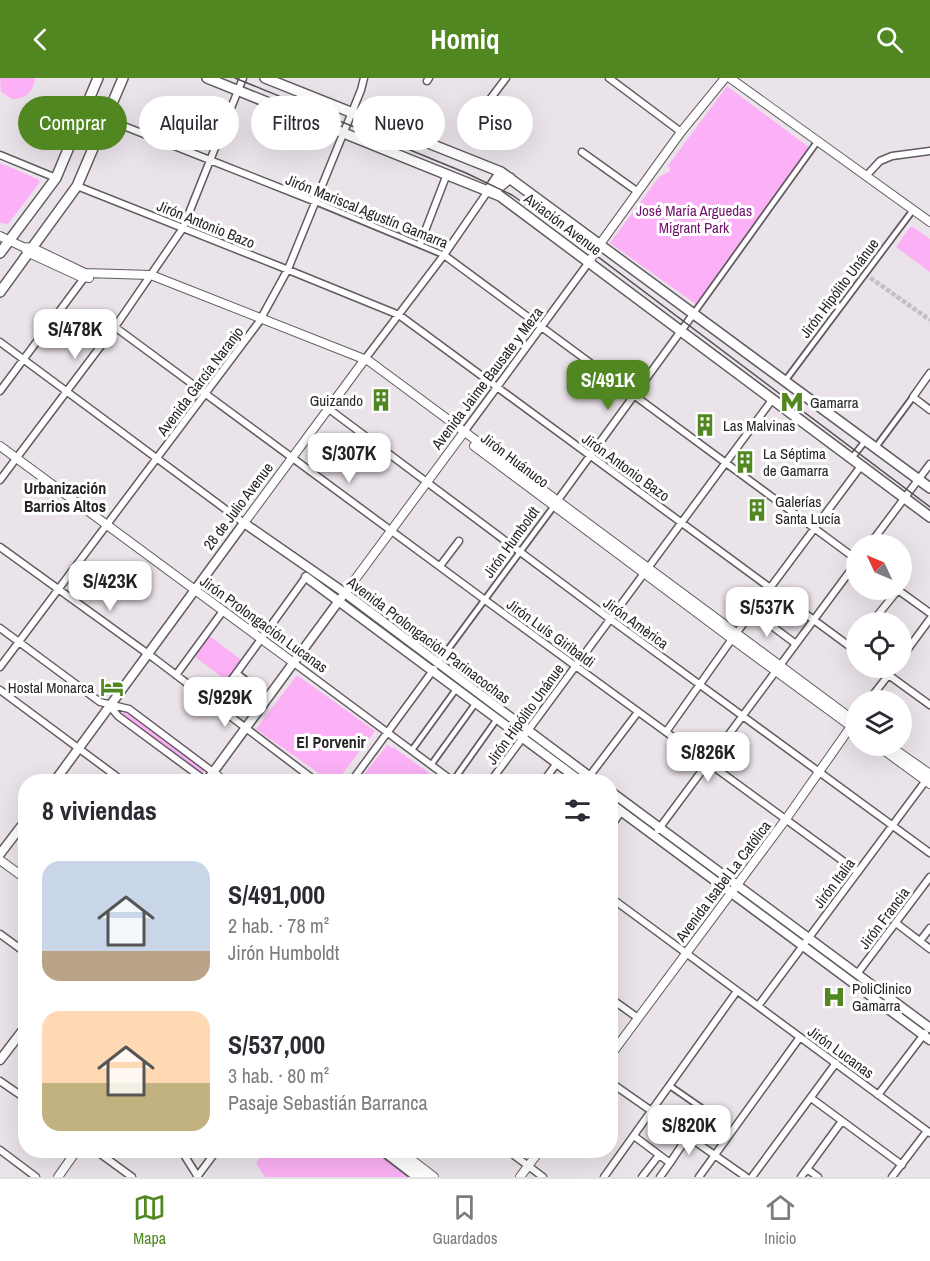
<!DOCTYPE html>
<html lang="es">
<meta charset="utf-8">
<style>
body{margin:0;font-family:"Archivo Narrow",sans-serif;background:#f2f2f3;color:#2b2b33;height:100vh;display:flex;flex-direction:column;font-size:22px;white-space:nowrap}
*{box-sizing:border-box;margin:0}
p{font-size:20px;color:#7c7c81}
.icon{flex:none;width:33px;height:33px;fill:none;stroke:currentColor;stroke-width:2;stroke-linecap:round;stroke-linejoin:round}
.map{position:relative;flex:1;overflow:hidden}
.details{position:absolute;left:18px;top:696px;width:600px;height:384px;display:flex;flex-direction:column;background:#fff;border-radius:24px;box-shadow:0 6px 24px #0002}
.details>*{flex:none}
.guide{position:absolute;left:18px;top:18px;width:600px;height:54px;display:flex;gap:12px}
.needle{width:39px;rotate:314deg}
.controls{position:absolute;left:846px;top:456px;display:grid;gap:12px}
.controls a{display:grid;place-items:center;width:66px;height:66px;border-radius:50%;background:#fff;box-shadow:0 6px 24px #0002;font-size:30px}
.price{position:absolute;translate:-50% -51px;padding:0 14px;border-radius:12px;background:#fff;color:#222;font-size:20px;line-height:39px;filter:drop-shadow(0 2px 3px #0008)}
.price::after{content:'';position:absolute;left:50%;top:36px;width:18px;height:14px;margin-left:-9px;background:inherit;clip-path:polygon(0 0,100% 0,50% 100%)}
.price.active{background:#508720;color:#fff}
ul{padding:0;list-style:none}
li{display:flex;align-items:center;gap:18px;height:150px;padding:0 24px}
li span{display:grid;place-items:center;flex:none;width:168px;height:120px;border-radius:18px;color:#555}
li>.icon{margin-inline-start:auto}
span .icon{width:72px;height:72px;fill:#fffc;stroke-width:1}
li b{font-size:26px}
h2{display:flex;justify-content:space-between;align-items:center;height:72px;padding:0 24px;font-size:26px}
.pill{padding:0 21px;border-radius:27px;background:#fff;box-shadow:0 6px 24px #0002;font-size:21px;line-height:54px}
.pill.active{background:#508720;color:#fff}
header{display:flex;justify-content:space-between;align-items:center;height:78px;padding:0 24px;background:#508720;color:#fff;font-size:27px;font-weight:700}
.tab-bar{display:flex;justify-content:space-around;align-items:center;height:84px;border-top:2px solid #e1e1e2;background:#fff;font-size:16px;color:#7c7c81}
.tab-bar a{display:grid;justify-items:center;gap:3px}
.tab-bar .active{color:#508720}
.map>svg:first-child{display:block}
.green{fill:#fcb1f6}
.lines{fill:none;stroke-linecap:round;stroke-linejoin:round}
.pedestrian-tunnel{stroke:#c4bdc3;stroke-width:4.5;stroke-dasharray:4.5 2;stroke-linecap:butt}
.pedestrian-casing{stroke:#625b61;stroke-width:8}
.minor-casing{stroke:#625b61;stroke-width:9}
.tertiary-casing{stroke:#625b61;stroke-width:10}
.secondary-casing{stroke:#625b61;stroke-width:11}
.primary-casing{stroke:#625b61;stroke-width:12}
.pedestrian{stroke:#fff;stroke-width:4.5}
.minor{stroke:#fff;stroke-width:6}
.tertiary{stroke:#fff;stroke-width:8}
.secondary{stroke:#fff;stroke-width:8}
.primary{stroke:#fff;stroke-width:9}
.rail{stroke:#534f52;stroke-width:1.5}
.labels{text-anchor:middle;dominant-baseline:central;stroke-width:6;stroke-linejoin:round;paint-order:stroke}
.park-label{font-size:15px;fill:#6f146c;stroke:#fff}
.street-label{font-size:15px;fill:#282527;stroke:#fff}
.poi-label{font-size:15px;fill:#282527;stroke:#fff;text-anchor:start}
.neighbourhood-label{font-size:16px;font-weight:bold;fill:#282527;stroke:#fff}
</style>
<header><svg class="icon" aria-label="back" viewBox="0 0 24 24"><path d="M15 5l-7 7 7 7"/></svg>Homiq<svg class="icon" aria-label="search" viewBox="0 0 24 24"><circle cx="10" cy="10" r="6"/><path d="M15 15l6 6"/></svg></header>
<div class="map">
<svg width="930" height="1099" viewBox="0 0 930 1099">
<rect width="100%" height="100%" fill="#ebe3ea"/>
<path class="green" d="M0,0H34L35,2C32,15 25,21 12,21L1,14Z
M727,8L810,70L697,227L610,165L659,99L670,93V89H667Z
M0,85L38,101L40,104L8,146L0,145Z
M910,149H913L930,161V194L896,169Z
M207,556L244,584L230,605L191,576Z
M297,597L375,653L337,703H330L256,651Z
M125,632L205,692L201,697L122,636Z
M387,667L392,670L393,669L440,703H359Z
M265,1073H373L387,1080L408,1099H265L256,1085Z"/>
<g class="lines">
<path class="pedestrian-tunnel" d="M865,196L930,242"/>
<g class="pedestrian-casing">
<path id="pedestrian" d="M388,34L422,47
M316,124L444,177
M694,235L817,64
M785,303L913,132
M876,369L913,319
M851,381L866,362
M438,585L554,428
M237,595L255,609
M412,672L457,610
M431,687L475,626
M453,703L497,641
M670,1008L709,1035
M379,1072L414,1099"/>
</g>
<g class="minor-casing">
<path id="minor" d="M609,0L681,54
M427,3L429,0
M485,28L506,0
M106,41L316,124
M582,74L638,114
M0,77L56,100
M866,98L880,83L892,78L930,73
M77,108L281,189L399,237L856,573
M420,166L447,96
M444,177L856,481
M115,249L485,522L858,794
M0,264L244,445
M365,281L444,177L488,113
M930,295L913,319L930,332
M0,313L84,200
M329,331L610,541L930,775
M464,354L589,184
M0,402L115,249L183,150L243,0
M555,426L694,235
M870,466L930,386
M0,469L155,581L317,704
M440,488L459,463
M898,512L930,535
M753,534L796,566
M872,544L898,512
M0,550L100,624L129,631L213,694
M902,579L930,541
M294,585L454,704
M0,589L259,244L288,191L361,12L364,0
M879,590L930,627
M176,597L223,533
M0,612L124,704
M869,622L894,590
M214,626L306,499
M109,627L118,638L206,703
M666,654L732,561L861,388
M588,700L638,634
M351,704L434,591
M490,704L772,322
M543,704L557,685
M610,749L622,733
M658,752L856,485
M610,819L930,1055
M896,845L930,871
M0,856L26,875
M920,863L930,850
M857,896L930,799
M610,920L638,940
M758,928L930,697
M0,1003L26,1021
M610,1004L746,1099
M878,1017L925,955
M811,1020L902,1087
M634,1058L670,1085L660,1099
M0,1072L36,1099
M95,1072L132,1099
M181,1072L198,1099
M507,1072L543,1099
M670,1085L688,1058
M807,1091L818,1099
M197,1099L217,1072
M604,1099L737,913
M642,1099L659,1077
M699,1099L800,959
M752,1099L836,985
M801,1099L842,1043
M892,1099L927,1053"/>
</g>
<g class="tertiary-casing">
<path id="tertiary" d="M730,0L930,144
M0,158L23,169L33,170L85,195L151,197L369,283L856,644
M26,172L29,175L79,198L89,200
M589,184L600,166L681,54L725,0
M0,368L294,585
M474,368L732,561L856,652
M244,445L365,281
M345,515L464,354
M878,668L930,706
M890,668L930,696
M213,694L225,704
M0,782L26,801
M610,978L786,741L854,644
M387,1072L423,1099
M399,1072L434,1099
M58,1099L77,1072
M520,1099L540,1072"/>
</g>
<g class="secondary-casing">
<path id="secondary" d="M306,499L582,704
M54,704L244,445L345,515L597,704
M206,704L341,520
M610,713L930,950
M610,725L930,962
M0,776L26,742
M0,982L26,948"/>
</g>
<g class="primary-casing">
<path id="primary" d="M207,0L500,118L930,439
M265,0L501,94L930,410
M488,113L497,111L510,100
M488,113L501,94
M0,175L56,100L98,0
M0,214L77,108L123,0"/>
</g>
<use href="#pedestrian" class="pedestrian"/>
<use href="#minor" class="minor"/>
<use href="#tertiary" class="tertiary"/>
<use href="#secondary" class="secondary"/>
<use href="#primary" class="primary"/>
<path class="rail" d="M235,0L466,95L512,117L573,160L930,429"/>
</g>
<defs>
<g id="building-bare" transform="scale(1.8)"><path d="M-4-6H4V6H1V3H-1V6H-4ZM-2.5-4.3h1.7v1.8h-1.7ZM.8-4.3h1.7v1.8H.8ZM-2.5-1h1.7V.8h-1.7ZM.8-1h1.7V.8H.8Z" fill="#508720" stroke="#fff" stroke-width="2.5" paint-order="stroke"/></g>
<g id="metro-bare" transform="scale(1.8)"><path d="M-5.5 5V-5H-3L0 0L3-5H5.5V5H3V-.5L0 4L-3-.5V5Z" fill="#508720" stroke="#fff" stroke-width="2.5" paint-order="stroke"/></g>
<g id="hotel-bare" transform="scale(1.8)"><path d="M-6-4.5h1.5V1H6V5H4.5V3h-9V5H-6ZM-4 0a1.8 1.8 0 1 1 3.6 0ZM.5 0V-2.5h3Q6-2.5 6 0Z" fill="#508720" stroke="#fff" stroke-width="2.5" paint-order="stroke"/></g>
<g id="hospital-bare" transform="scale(1.8)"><path d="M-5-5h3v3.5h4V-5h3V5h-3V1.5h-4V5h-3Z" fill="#508720" stroke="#fff" stroke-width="2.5" paint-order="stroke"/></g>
</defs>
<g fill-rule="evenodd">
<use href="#building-bare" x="381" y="322"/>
<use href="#metro-bare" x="792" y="324"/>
<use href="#building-bare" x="705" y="347"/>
<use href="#building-bare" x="745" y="384"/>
<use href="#building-bare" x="757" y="432"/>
<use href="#hotel-bare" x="112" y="609"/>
<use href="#hospital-bare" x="834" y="919"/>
</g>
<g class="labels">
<g class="park-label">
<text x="694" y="132">José María Arguedas<tspan x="694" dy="17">Migrant Park</tspan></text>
</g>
<g class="street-label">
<text transform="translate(367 133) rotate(22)">Jirón Mariscal Agustín Gamarra</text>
<text transform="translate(206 146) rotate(22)">Jirón Antonio Bazo</text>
<text transform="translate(563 146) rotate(37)">Aviación Avenue</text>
<text transform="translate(839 210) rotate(-53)">Jirón Hipólito Unánue</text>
<text transform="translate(487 300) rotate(-53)">Avenida Jaime Bausate y Meza</text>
<text transform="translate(200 303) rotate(-53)">Avenida García Naranjo</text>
<text transform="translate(515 382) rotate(37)">Jirón Huánuco</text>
<text transform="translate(626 389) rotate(36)">Jirón Antonio Bazo</text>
<text transform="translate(238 428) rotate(-53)">28 de Julio Avenue</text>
<text transform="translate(511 464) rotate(-54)">Jirón Humboldt</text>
<text transform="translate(636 545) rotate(36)">Jirón Amèrica</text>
<text transform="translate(264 546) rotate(36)">Jirón Prolongación Lucanas</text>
<text transform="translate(551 555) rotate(36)">Jirón Luís Giribaldi</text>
<text transform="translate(429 562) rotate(37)">Avenida Prolongación Parinacochas</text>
<text transform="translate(525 636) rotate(-54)">Jirón Hipólito Unánue</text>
<text transform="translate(723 803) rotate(-53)">Avenida Isabel La Católica</text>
<text transform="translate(834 805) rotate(-53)">Jirón Italia</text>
<text transform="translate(884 840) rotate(-53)">Jirón Francia</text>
<text transform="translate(841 974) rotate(36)">Jirón Lucanas</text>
</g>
<g class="poi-label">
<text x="363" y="322" text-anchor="end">Guizando</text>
<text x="810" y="324">Gamarra</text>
<text x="723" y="347">Las Malvinas</text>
<text x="763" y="375">La Séptima<tspan x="763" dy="17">de Gamarra</tspan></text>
<text x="775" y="423">Galerías<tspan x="775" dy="17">Santa Lucía</tspan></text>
<text x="94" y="609" text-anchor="end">Hostal Monarca</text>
<text x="852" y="910">PoliClinico<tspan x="852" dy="17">Gamarra</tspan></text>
</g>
<g class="neighbourhood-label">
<text x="65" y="410">Urbanización<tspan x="65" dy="18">Barrios Altos</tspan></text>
<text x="331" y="664">El Porvenir</text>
</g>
</g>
</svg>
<div class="controls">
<a><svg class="needle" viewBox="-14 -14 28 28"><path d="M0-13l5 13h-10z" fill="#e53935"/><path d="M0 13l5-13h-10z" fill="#7c7c81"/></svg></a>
<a><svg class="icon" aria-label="locate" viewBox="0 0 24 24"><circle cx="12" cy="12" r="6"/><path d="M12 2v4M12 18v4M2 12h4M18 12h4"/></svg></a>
<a><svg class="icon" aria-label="layers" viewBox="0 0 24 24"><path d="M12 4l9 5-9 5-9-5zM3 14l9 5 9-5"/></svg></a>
</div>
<b class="price" style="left:75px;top:282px">S/478K</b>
<b class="price active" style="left:608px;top:333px">S/491K</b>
<b class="price" style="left:349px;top:406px">S/307K</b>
<b class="price" style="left:110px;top:534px">S/423K</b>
<b class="price" style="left:767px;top:560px">S/537K</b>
<b class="price" style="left:225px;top:650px">S/929K</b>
<b class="price" style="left:708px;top:705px">S/826K</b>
<b class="price" style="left:689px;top:1078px">S/820K</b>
<div class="guide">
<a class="pill active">Comprar</a>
<a class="pill">Alquilar</a>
<a class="pill">Filtros</a>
<a class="pill">Nuevo</a>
<a class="pill">Piso</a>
</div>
<section class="details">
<h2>8 viviendas<svg class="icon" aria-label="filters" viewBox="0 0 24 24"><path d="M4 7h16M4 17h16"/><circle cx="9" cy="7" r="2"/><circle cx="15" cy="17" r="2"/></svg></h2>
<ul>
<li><span style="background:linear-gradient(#c9d6e8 75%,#b9a48a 0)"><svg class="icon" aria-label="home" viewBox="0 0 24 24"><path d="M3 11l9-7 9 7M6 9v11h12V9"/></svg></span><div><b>S/491,000</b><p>2 hab. · 78 m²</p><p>Jirón Humboldt</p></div></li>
<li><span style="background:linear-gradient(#ffd9b3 60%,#c2b280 0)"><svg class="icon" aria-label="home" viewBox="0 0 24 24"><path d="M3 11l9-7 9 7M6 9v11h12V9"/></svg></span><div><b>S/537,000</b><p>3 hab. · 80 m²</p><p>Pasaje Sebastián Barranca</p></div></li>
</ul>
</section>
</div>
<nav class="tab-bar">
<a class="active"><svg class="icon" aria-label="map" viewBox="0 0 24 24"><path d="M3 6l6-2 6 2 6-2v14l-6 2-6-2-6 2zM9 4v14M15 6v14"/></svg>Mapa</a>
<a><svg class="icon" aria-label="saved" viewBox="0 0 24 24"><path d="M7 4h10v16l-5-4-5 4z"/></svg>Guardados</a>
<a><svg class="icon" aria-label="home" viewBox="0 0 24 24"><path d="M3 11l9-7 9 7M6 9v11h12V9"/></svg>Inicio</a>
</nav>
